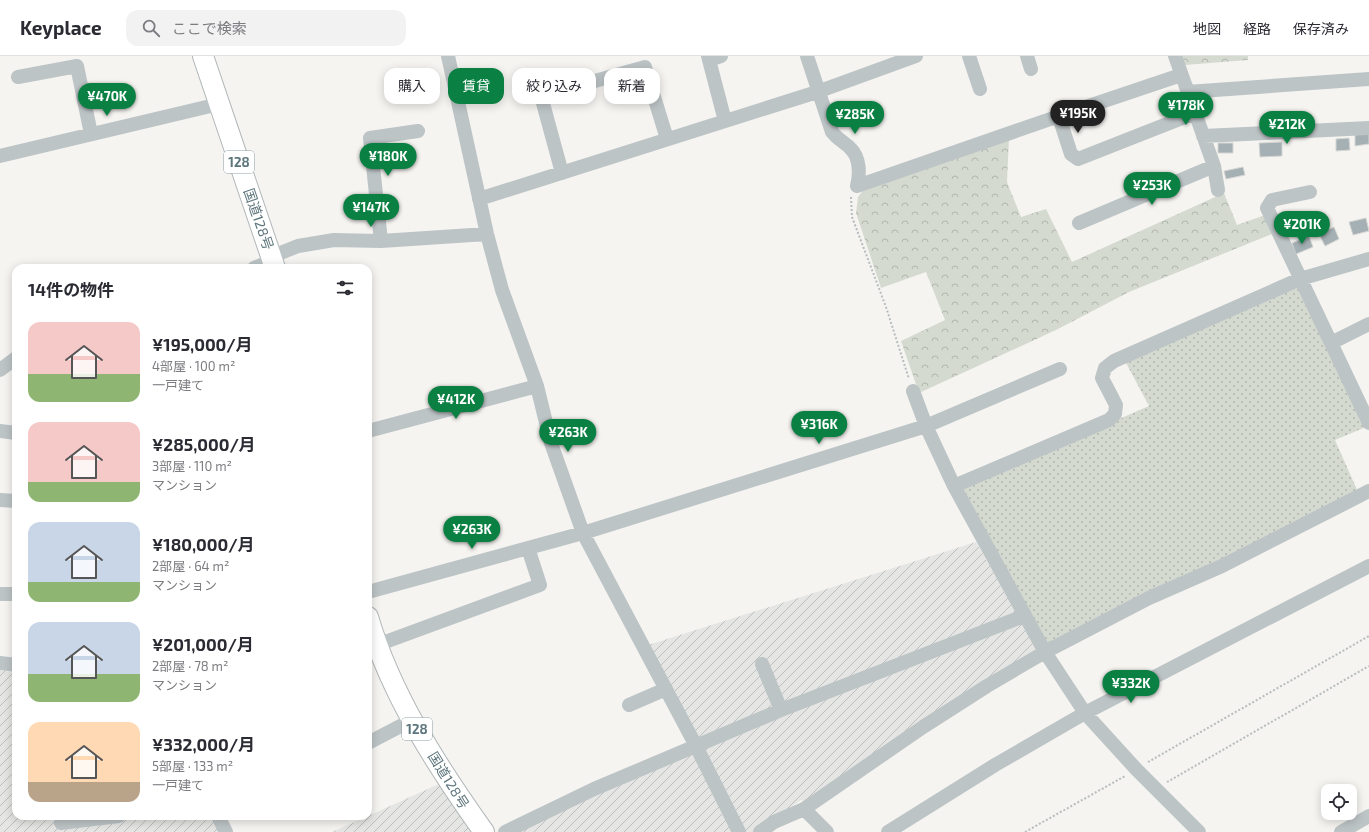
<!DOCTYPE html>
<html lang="ja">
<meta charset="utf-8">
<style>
body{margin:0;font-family:"Exo 2","Noto Sans JP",sans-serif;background:#f2f2f3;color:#2b2b33;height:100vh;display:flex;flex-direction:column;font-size:15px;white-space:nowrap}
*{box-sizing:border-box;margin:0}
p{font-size:13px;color:#7c7c81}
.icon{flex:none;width:22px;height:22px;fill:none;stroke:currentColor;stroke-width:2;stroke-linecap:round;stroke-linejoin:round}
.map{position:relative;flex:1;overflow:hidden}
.drawer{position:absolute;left:12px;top:208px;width:360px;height:556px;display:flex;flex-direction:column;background:#fff;border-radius:12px;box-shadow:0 2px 10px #0003}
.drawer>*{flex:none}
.hud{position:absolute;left:384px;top:12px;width:380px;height:36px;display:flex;gap:8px}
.controls{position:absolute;left:1321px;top:728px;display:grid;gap:8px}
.controls a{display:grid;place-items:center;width:36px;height:36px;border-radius:8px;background:#fff;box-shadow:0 2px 10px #0003;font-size:20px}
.price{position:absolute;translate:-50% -34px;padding:0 9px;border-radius:14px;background:#0b8043;color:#fff;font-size:13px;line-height:26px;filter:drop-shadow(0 1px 2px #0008)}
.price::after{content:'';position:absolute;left:50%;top:24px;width:12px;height:9px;margin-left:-6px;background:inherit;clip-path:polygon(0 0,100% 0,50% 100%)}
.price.current{background:#222;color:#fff}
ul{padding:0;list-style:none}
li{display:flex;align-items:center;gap:12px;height:100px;padding:0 16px}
li span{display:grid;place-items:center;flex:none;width:112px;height:80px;border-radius:12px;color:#555}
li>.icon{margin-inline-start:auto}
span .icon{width:48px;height:48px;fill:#fffc;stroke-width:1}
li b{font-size:17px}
h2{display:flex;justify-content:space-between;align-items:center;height:48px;padding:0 16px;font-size:17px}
.pill{padding:0 14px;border-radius:12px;background:#fff;box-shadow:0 2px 10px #0003;font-size:14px;line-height:36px}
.pill.current{background:#0b8043;color:#fff}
header{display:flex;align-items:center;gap:24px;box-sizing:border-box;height:56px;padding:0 20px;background:#fff;border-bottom:1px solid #e1e1e2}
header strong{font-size:19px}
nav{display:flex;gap:22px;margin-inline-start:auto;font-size:14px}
.search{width:280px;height:36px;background:#f2f2f3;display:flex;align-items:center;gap:10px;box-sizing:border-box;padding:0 14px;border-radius:12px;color:#7c7c81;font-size:15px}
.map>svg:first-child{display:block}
.industrial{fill:url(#industrial-furrows)}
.grass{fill:url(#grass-dots)}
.forest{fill:url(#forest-crowns)}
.building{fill:#a4b0b3;stroke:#d6d6d4}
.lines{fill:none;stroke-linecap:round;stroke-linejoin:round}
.highway-casing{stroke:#b0b6b8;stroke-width:22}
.path{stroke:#b7bcbd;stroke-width:2;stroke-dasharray:2 2;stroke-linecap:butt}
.minor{stroke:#bdc4c6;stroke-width:14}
.highway{stroke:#fff;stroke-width:20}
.labels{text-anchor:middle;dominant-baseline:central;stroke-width:4;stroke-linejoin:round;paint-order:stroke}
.shield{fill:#fff;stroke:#8e9fa4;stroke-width:1}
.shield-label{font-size:13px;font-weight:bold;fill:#5e767d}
.street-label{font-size:14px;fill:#5e767d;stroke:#fff}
</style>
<header>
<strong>Keyplace</strong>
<div class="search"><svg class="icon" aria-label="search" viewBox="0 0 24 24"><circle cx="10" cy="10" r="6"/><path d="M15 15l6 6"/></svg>ここで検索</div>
<nav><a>地図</a><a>経路</a><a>保存済み</a></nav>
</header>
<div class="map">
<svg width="1369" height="776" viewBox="0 0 1369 776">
<defs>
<pattern id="industrial-furrows" width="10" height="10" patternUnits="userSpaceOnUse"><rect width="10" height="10" fill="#e5e6e4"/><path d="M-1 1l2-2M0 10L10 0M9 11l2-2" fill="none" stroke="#bdbfbe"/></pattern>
<pattern id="grass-dots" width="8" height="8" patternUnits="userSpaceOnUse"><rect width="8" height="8" fill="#d5dad0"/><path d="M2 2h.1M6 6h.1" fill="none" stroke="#b0b5ae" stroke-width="1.8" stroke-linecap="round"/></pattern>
<pattern id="forest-crowns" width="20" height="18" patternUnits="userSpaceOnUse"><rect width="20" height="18" fill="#d5dad0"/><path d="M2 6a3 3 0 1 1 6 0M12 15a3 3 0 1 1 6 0" fill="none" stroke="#b0b5ae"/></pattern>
</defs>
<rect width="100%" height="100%" fill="#f5f4f1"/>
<path class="industrial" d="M976,486L1038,594L999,615L892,687L808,747L801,744L754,776H745L648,589Z
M0,614L16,617V760H56L54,772L68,769L143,760H214L222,776H0Z
M691,694L732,776H519Z
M439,728L471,776H332L368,760Z"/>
<path class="grass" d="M1299,231L1366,371L1335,384L1358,436L1047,590L962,431L1149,350L1125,305Z"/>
<path class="forest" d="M1182,0H1248V4L1185,9Z
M1009,82L1007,126L1021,161L1046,153L1072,206L1224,137L1237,169L1265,159L1272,178L1129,236L1056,274L919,337L901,285L945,264L926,216L881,232L856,157L858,141L864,133Z"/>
<path class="building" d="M1355,78H1369V88L1355,90Z
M1349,82L1350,94L1336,95V83Z
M1282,86V100L1260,101L1259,87Z
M1218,87H1233V97H1218Z
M1243,111L1245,119L1226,123L1224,115Z
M1366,162L1369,175L1353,179L1349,166Z
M1334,171L1339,183L1325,190L1319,178Z
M1309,180L1313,191L1296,198L1292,187Z"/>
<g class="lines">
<g class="highway-casing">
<path id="highway" d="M203,0L275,212
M368,561C391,639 437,710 484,776"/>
</g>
<path class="path" d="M851,141L852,161L886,251L909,323
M1148,706L1369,580
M1167,726L1369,610
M1025,776L1125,720"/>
<path class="minor" d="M448,0L487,178L502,234L537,330L551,387L583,477L696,690L739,776
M708,0L725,65
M807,0L832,76C839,85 845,86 851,93C860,102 860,118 857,130
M969,0L980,33
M1027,0L1031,13
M1175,0L1214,110L1218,134
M709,4L721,0
M1181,19L1065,58L1061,67L1071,98L1078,103L1195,57
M18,21L77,10L91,78
M1187,36L1369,23
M1203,80L1369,72
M0,100L219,48
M562,117L541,40L645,11L667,83
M857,130L1065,58
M1310,136L1272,144L1267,152L1369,367
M479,143L817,36L916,0
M1079,167L1214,110
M381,185L370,82L418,75
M254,212L273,204L278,198L298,190L334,184L381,185L487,178
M1331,287L1369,268
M0,314L16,302
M913,335L926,370L954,430L1045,596L1085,657L1136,713L1199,776
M0,375L16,377
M368,375L537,330
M954,430L1109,364L1115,358L1116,349L1102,322L1105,312L1114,305L1300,223L1369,203
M0,444L16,445
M368,536L583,477L926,370L1060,313
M0,538H16
M377,589L540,529L528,492
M0,607L16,609
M762,608L781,654
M629,649L666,633
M368,687L412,664
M804,753L827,776
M62,760L61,767L119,760
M218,760L226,776
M505,776L594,733L781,654L1024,560
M760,776L774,766L804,753L923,671L987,630L1045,596L1149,542L1222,510L1369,435
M888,776L995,709L1085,657L1369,510
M1341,776L1369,760"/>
<use href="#highway" class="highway"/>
</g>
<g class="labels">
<g class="shield">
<rect x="224" y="95" width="30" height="22" rx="3"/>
<rect x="402" y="662" width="30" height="22" rx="3"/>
</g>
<g class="shield-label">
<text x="239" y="106">128</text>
<text x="417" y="673">128</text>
</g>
<g class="street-label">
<text transform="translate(259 163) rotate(71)">国道128号</text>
<text transform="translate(449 724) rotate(58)">国道128号</text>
</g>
</g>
</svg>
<div class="controls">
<a><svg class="icon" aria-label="locate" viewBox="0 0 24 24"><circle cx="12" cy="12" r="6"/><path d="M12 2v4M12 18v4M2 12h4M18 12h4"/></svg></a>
</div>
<b class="price" style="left:107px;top:61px">¥470K</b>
<b class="price" style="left:1186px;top:70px">¥178K</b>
<b class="price current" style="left:1078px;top:78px">¥195K</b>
<b class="price" style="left:855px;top:79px">¥285K</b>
<b class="price" style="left:1287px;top:89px">¥212K</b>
<b class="price" style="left:388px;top:121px">¥180K</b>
<b class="price" style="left:1152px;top:150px">¥253K</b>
<b class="price" style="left:371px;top:172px">¥147K</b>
<b class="price" style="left:1302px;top:189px">¥201K</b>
<b class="price" style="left:456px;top:364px">¥412K</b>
<b class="price" style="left:819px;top:389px">¥316K</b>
<b class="price" style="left:568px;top:397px">¥263K</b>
<b class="price" style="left:472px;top:494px">¥263K</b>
<b class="price" style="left:1131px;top:648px">¥332K</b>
<div class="hud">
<a class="pill">購入</a>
<a class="pill current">賃貸</a>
<a class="pill">絞り込み</a>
<a class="pill">新着</a>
</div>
<section class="drawer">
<h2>14件の物件<svg class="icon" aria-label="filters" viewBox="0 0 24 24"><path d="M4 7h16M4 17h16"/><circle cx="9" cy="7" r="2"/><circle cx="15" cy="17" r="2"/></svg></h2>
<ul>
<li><span style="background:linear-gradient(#f6c9c9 65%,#8fb573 0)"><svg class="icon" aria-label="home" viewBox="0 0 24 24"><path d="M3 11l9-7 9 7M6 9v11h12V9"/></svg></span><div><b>¥195,000/月</b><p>4部屋 · 100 m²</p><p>一戸建て</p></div></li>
<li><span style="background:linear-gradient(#f6c9c9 75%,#8fb573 0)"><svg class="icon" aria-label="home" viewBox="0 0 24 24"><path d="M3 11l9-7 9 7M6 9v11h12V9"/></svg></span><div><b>¥285,000/月</b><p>3部屋 · 110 m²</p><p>マンション</p></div></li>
<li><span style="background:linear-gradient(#c9d6e8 75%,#8fb573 0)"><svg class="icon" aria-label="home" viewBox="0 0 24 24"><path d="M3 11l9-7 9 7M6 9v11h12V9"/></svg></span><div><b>¥180,000/月</b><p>2部屋 · 64 m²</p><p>マンション</p></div></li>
<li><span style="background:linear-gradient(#c9d6e8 65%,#8fb573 0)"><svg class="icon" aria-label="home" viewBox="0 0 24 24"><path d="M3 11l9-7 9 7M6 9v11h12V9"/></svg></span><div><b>¥201,000/月</b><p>2部屋 · 78 m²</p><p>マンション</p></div></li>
<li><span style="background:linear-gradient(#ffd9b3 75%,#b9a48a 0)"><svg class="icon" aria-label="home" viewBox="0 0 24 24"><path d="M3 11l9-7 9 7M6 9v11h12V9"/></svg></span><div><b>¥332,000/月</b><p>5部屋 · 133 m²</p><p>一戸建て</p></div></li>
</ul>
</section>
</div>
